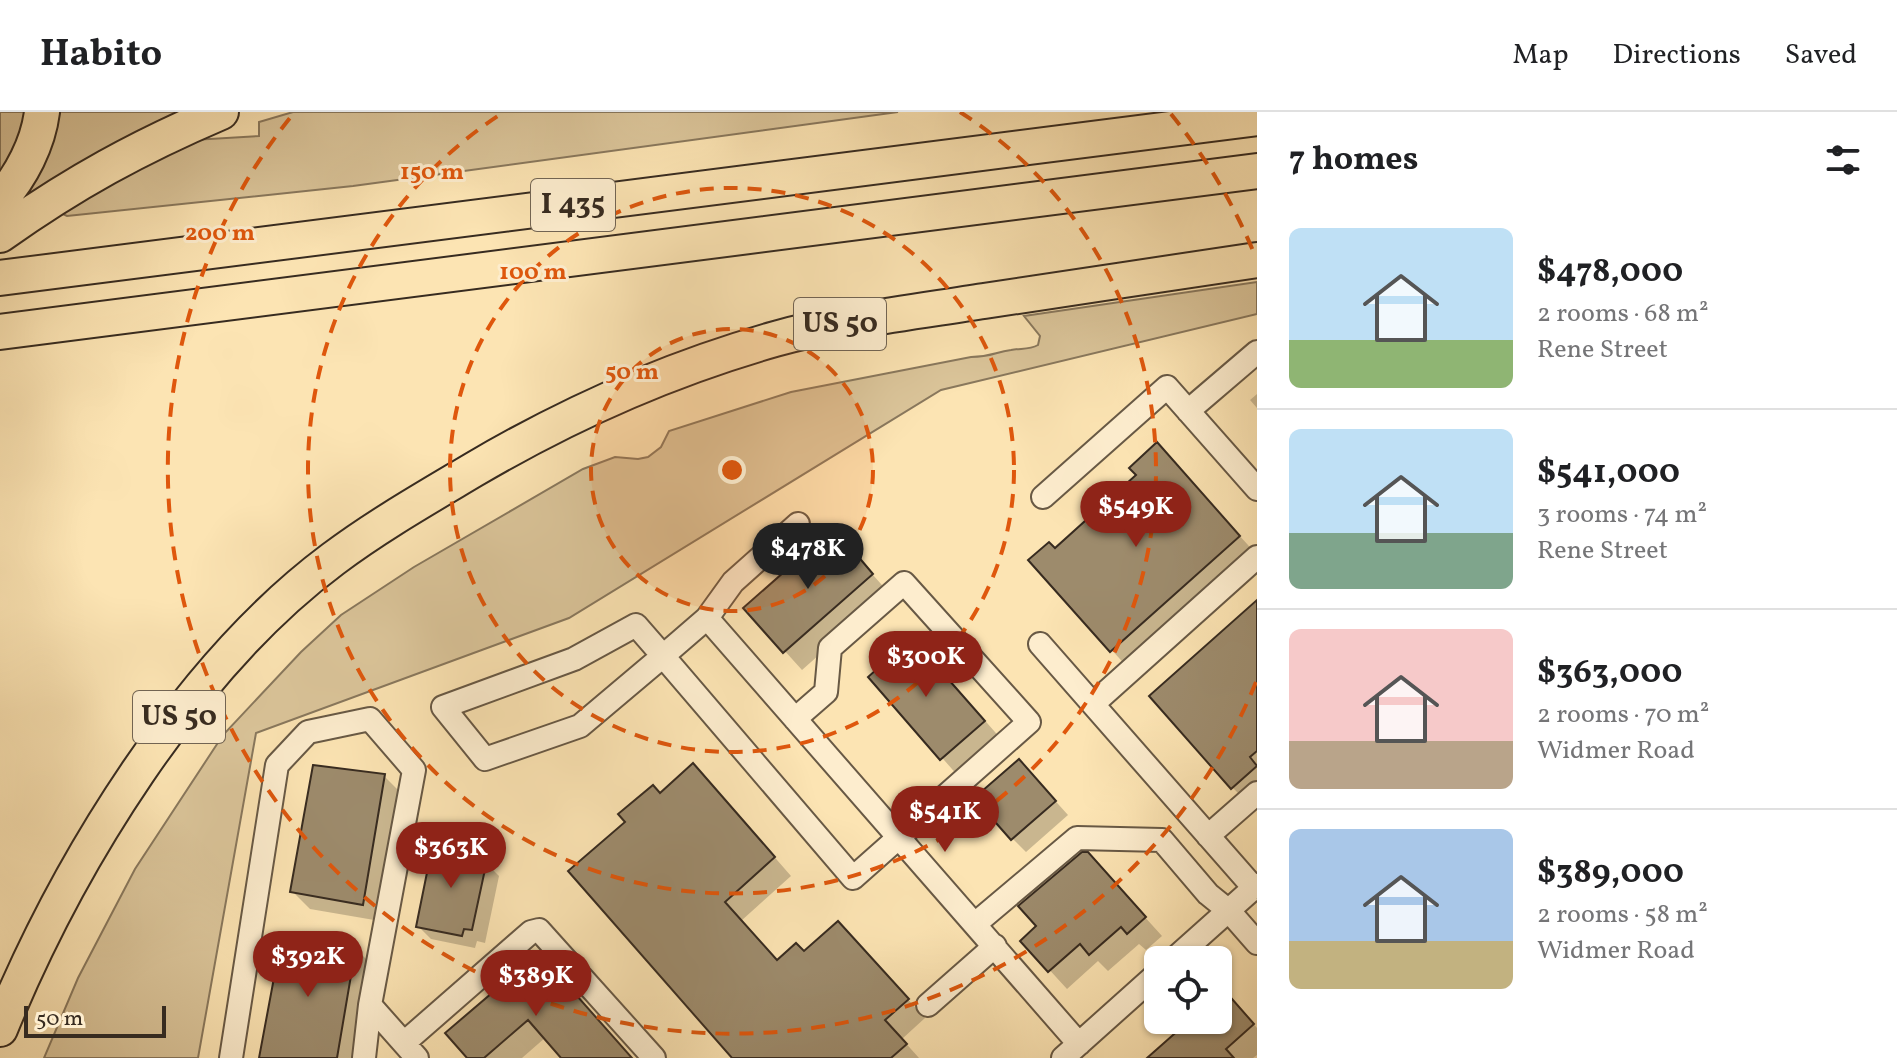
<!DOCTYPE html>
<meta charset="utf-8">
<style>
body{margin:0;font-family:Vollkorn,serif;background:#f2f2f2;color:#202124;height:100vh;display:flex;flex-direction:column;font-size:30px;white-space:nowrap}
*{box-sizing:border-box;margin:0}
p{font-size:26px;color:#757577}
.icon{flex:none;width:44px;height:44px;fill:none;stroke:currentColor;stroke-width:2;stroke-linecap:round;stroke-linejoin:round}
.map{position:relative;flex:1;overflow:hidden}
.details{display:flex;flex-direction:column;background:#fff;width:640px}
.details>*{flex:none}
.buttons{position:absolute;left:1144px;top:834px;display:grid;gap:16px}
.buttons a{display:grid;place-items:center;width:88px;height:88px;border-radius:12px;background:#fff;box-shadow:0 2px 6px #0004;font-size:40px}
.scale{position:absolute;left:24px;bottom:20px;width:142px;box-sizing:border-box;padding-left:8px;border:4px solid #372b20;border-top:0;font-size:22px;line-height:28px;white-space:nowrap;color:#372b20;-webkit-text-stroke:6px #fdedce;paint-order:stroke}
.price{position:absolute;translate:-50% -68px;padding:0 18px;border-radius:28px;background:#8f2418;color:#fff;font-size:26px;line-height:52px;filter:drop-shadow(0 2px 4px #0008)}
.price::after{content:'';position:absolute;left:50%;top:48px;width:24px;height:18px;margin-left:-12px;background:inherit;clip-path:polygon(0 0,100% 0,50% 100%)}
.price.current{background:#222;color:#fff}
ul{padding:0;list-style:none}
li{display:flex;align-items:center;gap:24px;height:200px;padding:0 32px}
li+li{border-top:2px solid #e0e0e0}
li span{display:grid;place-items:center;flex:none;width:224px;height:160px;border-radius:12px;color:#555}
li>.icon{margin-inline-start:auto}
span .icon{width:96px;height:96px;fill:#fffc;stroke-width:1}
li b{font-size:34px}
h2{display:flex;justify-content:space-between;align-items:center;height:96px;padding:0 32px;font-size:34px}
header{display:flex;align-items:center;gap:48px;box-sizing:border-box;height:112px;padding:0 40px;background:#fff;border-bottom:2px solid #e0e0e0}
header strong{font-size:38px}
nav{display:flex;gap:44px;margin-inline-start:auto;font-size:28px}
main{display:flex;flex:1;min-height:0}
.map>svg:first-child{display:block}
.green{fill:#dbc59a;stroke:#89785d;stroke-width:2}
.shadow{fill:#0003}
.building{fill:#9d8b6c;stroke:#372b20;stroke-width:2}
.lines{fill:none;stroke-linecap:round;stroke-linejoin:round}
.minor-casing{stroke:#685945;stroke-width:26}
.highway-casing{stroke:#372b20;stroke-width:38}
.minor{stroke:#fdedce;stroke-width:22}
.highway{stroke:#fce4b3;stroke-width:34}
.ring{fill:none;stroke:#df570d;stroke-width:4;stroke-dasharray:14 10}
.labels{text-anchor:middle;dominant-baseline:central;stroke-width:6;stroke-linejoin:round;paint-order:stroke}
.shield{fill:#fdedce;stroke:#726554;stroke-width:2}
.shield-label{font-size:30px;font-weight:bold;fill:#372b20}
.centre{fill:#df570d;stroke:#fdedce;stroke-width:4}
.ring-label{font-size:24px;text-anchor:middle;font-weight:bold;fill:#df570d;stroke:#fdedce;stroke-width:6;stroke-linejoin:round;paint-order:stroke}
</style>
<header>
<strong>Habito</strong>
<nav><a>Map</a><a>Directions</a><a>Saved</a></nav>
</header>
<main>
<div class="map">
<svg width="1257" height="946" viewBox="0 0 1257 946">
<rect width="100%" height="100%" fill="#fce4b3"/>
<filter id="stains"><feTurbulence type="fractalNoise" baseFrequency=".0025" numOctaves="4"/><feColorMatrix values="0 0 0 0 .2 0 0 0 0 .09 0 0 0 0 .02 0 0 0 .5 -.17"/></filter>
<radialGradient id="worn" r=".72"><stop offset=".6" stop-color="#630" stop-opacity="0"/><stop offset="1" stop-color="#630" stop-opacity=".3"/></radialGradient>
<path class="green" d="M0,0H31L0,66Z
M54,0H174L193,28L259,24V10L293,0H898L353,74L67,104L24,84Z
M1257,170V202L941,278L569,506L256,621L198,946H44L78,866L135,757L223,623L301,540L341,503L414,455L583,357L615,345L638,347L648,345L661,335L669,319L791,280L971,245C992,245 995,240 1011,238C1021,236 1029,238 1038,233L1040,224L1024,204Z"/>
<path class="shadow" d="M1257,282V296L1250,288Z
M1174,351L1257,443L1129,557L1031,449L1055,439Z
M834,419L889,481L802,558L746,496Z
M1257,490V687L1250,693L1232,675Z
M930,546L1002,628L959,665L871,565Z
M1032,663L1068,703L1026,740L1012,726Z
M384,664L402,682L380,809L310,797L292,779Z
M711,672L791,764L741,809L778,850L855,830L925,906L902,927L919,946H735L660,683Z
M476,741L499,764L485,831L477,829L475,836L431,827L418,814Z
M1105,761L1162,824L1146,838L1139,832L1108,859L1098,849L1067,877L1023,829Z
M355,836L373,854L357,946H261Z
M539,844L632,946H564L546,925L522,946H470Z
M1218,886L1242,898L1257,916V943L1253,946H1150L1193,908H1218Z"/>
<path class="building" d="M1157,330L1240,424L1110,540L1028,448L1049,430L1055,436L1136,363L1129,356Z
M834,416L873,462L783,541L743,496Z
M1257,488V639L1250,645L1257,654L1231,677L1149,584Z
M912,526L985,609L940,648L868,565Z
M1019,647L1056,689L1011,728L974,686Z
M693,651L775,745L725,790L777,848L796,831L804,839L838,809L909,887L885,908L907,932L891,946H732L568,759L625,710L618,702L653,673L660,681Z
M313,653L385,662L363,793L290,780Z
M433,731L477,739L476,746L487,748L472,818L464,817L462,824L416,815Z
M1082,740H1088L1146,805L1127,822L1121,815L1089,843L1080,832L1048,860L1020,829L1036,814L1018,794Z
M282,823L356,834L337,946H259Z
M539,841L632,946H561L528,908L484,946H467L445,921Z
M1218,871L1254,912L1226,937L1234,946H1147L1190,908H1218Z"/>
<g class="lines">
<g class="minor-casing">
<path id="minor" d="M1188,299L1257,240
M1043,385L1167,275L1257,377
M798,412L733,470L707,506L1079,932
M707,506L663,544L636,513L574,547L443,595L485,647L580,614L663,544L853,766L1029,610L904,471L830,536L826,580L795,607
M1040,532L1254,776
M1093,592L1257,445
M1208,724L1257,681
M975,812L1077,726L1162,728L1208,782L1229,799L1257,831
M1173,848L1257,773
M928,893L995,834
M404,931L531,820L539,818L654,946
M231,946L277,653L308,620L370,607L414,658L370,893L417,946
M364,946L370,893
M1063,946L1158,861"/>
</g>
<g class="highway-casing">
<path id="highway" d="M0,88C21,64 38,32 42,0
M0,123C73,71 139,35 221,0
M0,166L1257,6
M0,220L1257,59
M0,917C68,751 188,555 333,447C377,414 426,386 473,358C568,302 669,257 775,227C844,208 914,200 984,189C1075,175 1166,162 1257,148"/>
</g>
<use href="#minor" class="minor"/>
<use href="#highway" class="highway"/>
</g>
<circle cx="732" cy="358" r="141" fill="#df570d" fill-opacity=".12"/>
<g class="ring">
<circle cx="732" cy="358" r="141"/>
<circle cx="732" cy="358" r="282"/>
<path d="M960 0A424 424 0 1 1 504 0"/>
<path d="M1256 570A565 565 0 1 1 293 2M1171 2A565 565 0 0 1 1256 146"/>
</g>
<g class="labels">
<g class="shield">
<rect x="531" y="67" width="84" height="52" rx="6"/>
<rect x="794" y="186" width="92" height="52" rx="6"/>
<rect x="133" y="579" width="92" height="52" rx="6"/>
</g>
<g class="shield-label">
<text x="573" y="93">I 435</text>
<text x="840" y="212">US 50</text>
<text x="179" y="605">US 50</text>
</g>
</g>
<circle cx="732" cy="358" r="12" class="centre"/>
<g class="ring-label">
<text x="432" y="67">150 m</text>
<text x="220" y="128">200 m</text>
<text x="533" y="167">100 m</text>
<text x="632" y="267">50 m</text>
</g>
<rect width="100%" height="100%" filter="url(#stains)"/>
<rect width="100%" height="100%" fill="url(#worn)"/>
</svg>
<div class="buttons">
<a><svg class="icon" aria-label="locate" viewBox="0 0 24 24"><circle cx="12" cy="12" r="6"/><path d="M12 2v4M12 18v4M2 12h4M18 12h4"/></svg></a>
</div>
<div class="scale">50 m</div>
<b class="price" style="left:1136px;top:437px">$549K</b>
<b class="price current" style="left:808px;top:479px">$478K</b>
<b class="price" style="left:926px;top:587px">$300K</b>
<b class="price" style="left:945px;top:742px">$541K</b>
<b class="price" style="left:451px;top:778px">$363K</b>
<b class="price" style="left:308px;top:887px">$392K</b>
<b class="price" style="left:536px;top:906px">$389K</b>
</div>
<section class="details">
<h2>7 homes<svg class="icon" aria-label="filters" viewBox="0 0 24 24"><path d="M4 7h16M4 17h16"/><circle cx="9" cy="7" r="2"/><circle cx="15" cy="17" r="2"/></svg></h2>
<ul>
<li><span style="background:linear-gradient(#bfe0f5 70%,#8fb573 0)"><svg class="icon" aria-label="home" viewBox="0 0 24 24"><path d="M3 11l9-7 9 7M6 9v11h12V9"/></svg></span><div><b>$478,000</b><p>2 rooms · 68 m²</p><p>Rene Street</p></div></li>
<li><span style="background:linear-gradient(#bfe0f5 65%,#7fa58c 0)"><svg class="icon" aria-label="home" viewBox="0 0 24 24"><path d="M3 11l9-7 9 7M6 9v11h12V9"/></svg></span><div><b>$541,000</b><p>3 rooms · 74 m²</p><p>Rene Street</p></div></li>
<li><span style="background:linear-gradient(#f6c9c9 70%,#b9a48a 0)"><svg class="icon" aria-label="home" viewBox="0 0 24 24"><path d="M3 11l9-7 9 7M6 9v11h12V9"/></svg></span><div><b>$363,000</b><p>2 rooms · 70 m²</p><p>Widmer Road</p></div></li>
<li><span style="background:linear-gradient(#a9c7e8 70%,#c2b280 0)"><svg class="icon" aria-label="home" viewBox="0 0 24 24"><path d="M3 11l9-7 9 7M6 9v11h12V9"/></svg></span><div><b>$389,000</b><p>2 rooms · 58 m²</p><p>Widmer Road</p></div></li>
</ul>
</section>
</main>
